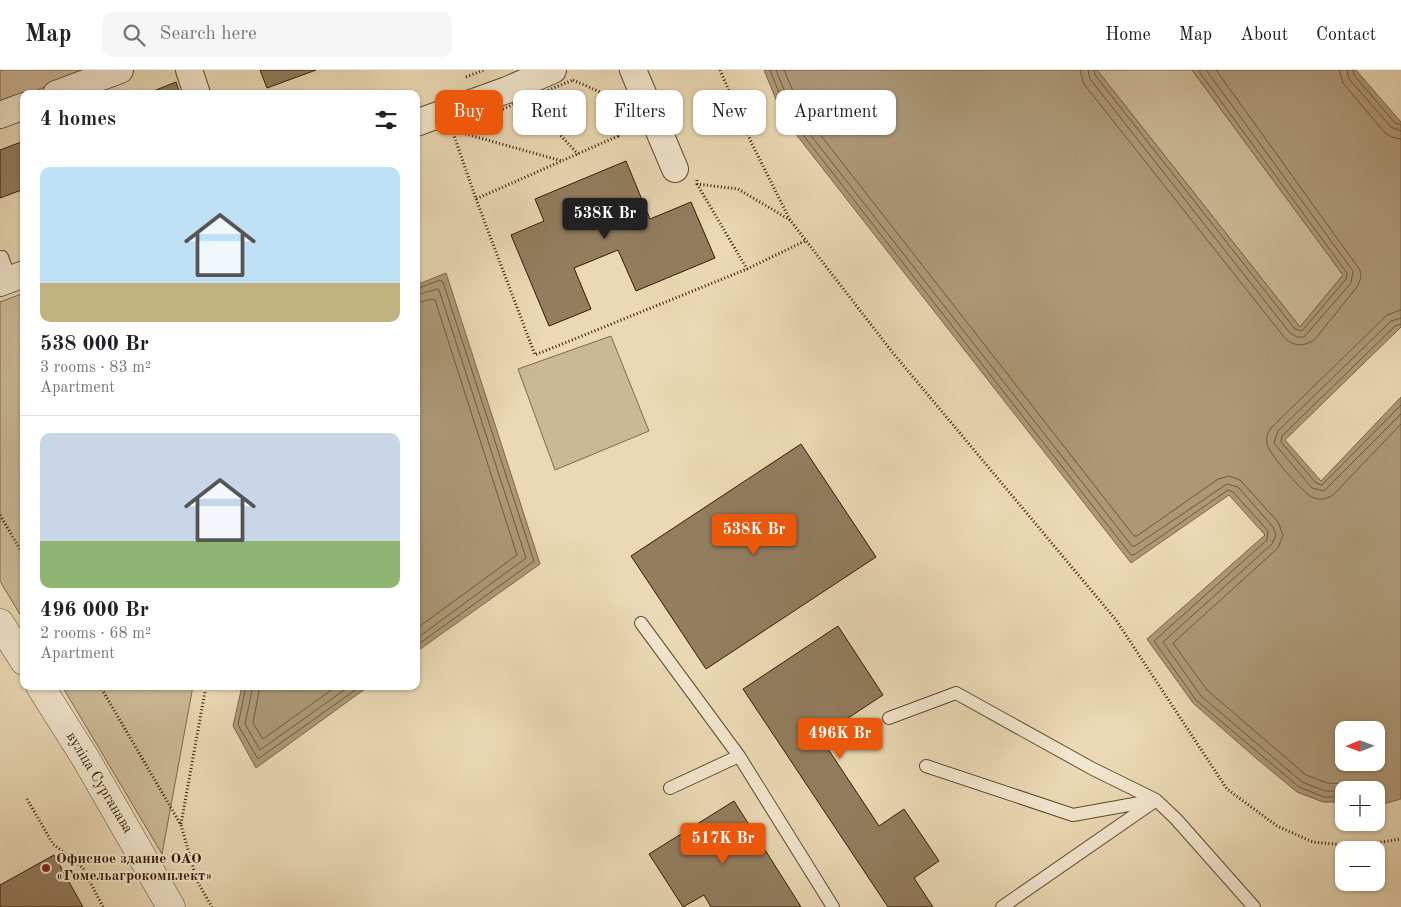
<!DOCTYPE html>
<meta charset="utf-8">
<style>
body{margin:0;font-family:"Old Standard TT",serif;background:#f6f6f6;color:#202124;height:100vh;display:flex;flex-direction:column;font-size:19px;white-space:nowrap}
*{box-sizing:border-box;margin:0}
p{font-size:16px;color:#757577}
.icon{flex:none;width:28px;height:28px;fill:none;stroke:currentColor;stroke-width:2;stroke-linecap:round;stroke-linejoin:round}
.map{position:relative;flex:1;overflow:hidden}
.sheet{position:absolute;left:20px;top:20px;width:400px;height:600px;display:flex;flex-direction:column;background:#fff;border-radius:10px;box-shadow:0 1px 4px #0004}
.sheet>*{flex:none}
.banner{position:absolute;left:435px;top:20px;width:475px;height:45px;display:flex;gap:10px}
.needle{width:32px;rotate:269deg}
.controls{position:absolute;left:1335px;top:651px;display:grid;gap:10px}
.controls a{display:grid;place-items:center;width:50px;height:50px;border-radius:10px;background:#fff;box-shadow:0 1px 4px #0004;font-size:25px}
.price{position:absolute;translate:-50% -42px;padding:0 11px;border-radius:5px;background:#ea580c;color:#fff;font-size:16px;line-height:32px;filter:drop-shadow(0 1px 2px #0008)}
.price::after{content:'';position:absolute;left:50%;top:30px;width:15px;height:11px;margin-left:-8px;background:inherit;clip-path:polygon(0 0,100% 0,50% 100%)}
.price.active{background:#222;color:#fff}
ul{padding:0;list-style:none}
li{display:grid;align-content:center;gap:10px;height:265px;padding:0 20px}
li+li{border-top:1px solid #e0e0e0}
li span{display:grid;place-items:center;height:155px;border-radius:10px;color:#555}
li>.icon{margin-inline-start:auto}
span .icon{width:90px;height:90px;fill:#fffc;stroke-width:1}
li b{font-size:21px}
h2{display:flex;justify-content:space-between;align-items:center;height:60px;padding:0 20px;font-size:21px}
.pill{padding:0 18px;border-radius:10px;background:#fff;box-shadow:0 1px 4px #0004;font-size:18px;line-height:45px}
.pill.active{background:#ea580c;color:#fff}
header{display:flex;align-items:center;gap:30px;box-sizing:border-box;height:70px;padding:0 25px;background:#fff;border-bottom:1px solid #e0e0e0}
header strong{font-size:24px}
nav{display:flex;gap:28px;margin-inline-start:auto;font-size:18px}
.search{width:350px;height:45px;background:#f6f6f6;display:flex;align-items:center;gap:12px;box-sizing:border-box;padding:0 18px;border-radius:10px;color:#757577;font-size:19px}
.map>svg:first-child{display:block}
.green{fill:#cbb996;stroke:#7f6a4c}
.water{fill:#ac9877;stroke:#7c6648;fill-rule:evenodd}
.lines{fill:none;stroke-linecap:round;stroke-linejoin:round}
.shore{stroke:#70593c;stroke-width:1}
.building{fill:#927d5f;stroke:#331a02}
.service-casing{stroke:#614a2e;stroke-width:14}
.minor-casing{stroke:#614a2e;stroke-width:28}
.tertiary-casing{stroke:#614a2e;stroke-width:29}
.path{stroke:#331a02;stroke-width:3;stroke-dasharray:1 2.5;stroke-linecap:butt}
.service{stroke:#f1e6ce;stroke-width:12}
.minor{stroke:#f1e6ce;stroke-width:26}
.tertiary{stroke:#f1e6ce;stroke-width:28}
.poi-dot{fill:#8f2418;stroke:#f1e6ce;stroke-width:2}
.labels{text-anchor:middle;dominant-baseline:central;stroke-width:4;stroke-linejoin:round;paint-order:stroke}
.street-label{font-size:15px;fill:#331a02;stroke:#f1e6ce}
.poi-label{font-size:15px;font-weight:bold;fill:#331a02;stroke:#f1e6ce;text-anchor:start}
</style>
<header>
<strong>Map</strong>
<div class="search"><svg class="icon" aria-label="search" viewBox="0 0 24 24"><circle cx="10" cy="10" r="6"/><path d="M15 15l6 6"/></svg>Search here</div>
<nav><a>Home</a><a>Map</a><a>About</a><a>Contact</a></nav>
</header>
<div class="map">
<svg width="1401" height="837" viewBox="0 0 1401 837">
<rect width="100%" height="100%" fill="#ead9b4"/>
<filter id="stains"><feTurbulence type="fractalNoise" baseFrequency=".004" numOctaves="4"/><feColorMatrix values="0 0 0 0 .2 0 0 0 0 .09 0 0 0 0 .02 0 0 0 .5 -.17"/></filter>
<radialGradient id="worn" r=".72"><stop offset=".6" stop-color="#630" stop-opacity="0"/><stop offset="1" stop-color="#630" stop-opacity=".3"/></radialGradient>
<path class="green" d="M0,0H90L0,34Z
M1097,0H1192L1343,205L1300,257Z
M24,223V551L0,511V232Z
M611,266L649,361L555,400L518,299Z
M62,616H193L162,784Z"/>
<path class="water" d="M764,0H1097L1300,257L1343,205L1192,0H1356L1401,52V257L1285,370L1321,411L1401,327V729L1383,734H1376V720H1344V732H1323L1297,722L1257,689L1193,633L1147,569L1265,465L1229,425L1131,493L784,49ZM1344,660H1376V692H1344Z
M446,203L540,494L416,582V215Z
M242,616H369L256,698L233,656Z"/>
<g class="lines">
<path class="shore" d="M770,0L789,47L1131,485H1134L1228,420L1233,422L1268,461L1267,470L1154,571L1196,630L1299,717L1324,727H1344
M776,0L794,44L1132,476H1135L1227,414L1238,417L1273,457L1276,465L1272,474L1163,572L1201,626L1302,712L1325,721H1344
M784,0L801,40L1134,466H1137L1218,409L1229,406L1240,410L1278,452L1283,465L1278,478L1173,573L1207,620L1306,705L1327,713L1347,714L1358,720
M1080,0L1084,14L1284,267C1293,277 1305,277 1315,269L1357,217L1361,208L1360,200L1216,0
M1088,0L1090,9L1290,263L1297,267H1304L1351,213L1353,201L1206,0
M1094,0L1095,5L1295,259L1302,261L1346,209L1347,203L1198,0
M1339,0L1343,13L1385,63L1392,67L1401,69
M1347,0L1349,9L1391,57L1401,61
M1353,0L1354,5L1395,53L1401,55
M416,219L440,210L443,212L534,491L416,576
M416,225L437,219L439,220L526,488L416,569
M416,233L432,229L435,230L517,485L416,559
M1401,240L1387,245L1273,356C1268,361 1266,367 1267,374C1269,384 1303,423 1312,427C1320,431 1328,429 1334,424L1401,354
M1401,248L1391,251L1278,361L1274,373L1312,418L1324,421L1401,344
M1401,254L1395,256L1282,366L1281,372L1316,413L1322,415L1401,335
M246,616L238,655L258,689L361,616
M253,616L245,654L260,680L350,616
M260,616L253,653L263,669L337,616"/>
</g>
<path class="building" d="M260,0H316L267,18Z
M176,12L180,24H146Z
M24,71V119L0,128V80Z
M626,91L650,149L691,132L715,188L636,221L618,180L574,198L591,239L549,256L511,165L544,151L535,129Z
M801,374L876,487L706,599L631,486Z
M838,556L883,625L842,652L850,664L828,679L879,756L904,739L939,791L914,808L933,837H888L743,619Z
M734,731L798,832L801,837H711L704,825L683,837L649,784Z
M54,785L83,837H0V815Z"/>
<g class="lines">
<g class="service-casing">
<path id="service" d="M0,188L2,187L10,209
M641,553L739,686L833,837
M889,648L956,623L1093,699L1156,730L1176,749L1254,837
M926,696L1073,745L1156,730
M670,718L739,686
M1002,837L1152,733"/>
</g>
<g class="minor-casing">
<path id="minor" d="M189,0L197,24
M633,0L675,99
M56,24L120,0
M0,45L24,36
M416,53L507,20L553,0
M0,213L24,204"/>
</g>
<g class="tertiary-casing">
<path id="tertiary" d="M0,553L24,591
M40,616L86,689L171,837"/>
</g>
<path class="path" d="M720,0L752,74L790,150L893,283L1116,550L1227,719L1277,756L1313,772L1356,776L1401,769
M466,7L484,0
M573,10L600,22L618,66L476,129L452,60Z
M532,35L578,84
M462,63L562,91
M697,110V114L738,119L790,150
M697,114L747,199
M476,129L535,285L747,199L805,171
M0,445L24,486
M100,616L181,755L197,811L212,837
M27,729L53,774L83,798L103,837
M181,754L206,616"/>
<use href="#service" class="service"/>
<use href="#minor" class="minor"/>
<use href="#tertiary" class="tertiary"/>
</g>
<circle class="poi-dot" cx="46" cy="798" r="5"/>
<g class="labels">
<g class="street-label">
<text transform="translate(99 713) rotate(59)">вуліца Сурганава</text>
</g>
<g class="poi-label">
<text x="56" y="789">Офисное здание ОАО<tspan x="56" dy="17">«Гомельагрокомплект»</tspan></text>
</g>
</g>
<rect width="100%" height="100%" filter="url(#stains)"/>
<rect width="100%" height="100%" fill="url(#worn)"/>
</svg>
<div class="controls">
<a><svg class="needle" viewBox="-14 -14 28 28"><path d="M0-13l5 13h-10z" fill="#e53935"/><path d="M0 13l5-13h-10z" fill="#757577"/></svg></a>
<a>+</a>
<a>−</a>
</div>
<b class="price active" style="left:605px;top:170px">538K Br</b>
<b class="price" style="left:754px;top:486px">538K Br</b>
<b class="price" style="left:840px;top:690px">496K Br</b>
<b class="price" style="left:723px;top:795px">517K Br</b>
<div class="banner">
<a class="pill active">Buy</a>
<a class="pill">Rent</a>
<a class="pill">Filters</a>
<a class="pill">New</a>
<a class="pill">Apartment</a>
</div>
<section class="sheet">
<h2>4 homes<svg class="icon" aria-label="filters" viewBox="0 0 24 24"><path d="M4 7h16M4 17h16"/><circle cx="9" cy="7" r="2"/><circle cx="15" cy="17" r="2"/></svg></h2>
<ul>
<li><span style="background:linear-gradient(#bfe0f5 75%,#c2b280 0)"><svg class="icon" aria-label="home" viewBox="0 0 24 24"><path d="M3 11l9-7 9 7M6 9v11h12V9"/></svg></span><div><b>538 000 Br</b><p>3 rooms · 83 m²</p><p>Apartment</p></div></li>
<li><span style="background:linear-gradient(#c9d6e8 70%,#8fb573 0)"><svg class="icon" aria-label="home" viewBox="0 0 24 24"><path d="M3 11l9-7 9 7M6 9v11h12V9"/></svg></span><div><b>496 000 Br</b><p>2 rooms · 68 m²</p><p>Apartment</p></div></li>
</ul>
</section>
</div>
